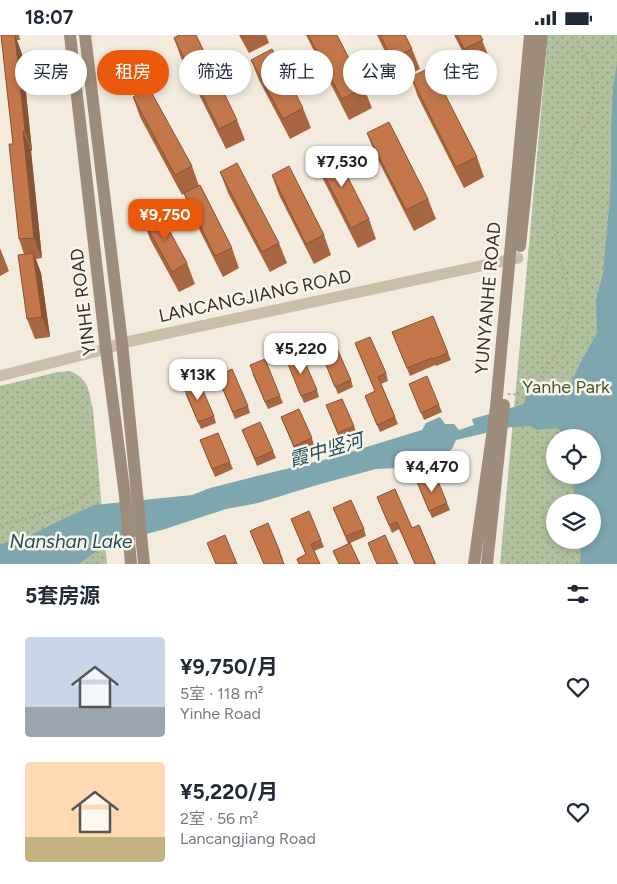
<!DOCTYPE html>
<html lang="zh">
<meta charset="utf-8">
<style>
body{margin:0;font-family:Figtree,"Noto Sans SC",sans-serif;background:#f2f2f3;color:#1f2937;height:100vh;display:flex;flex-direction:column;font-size:19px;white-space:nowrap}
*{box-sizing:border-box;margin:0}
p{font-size:16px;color:#747a83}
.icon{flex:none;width:28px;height:28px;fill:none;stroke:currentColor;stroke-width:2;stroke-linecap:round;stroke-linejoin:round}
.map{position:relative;height:529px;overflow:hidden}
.side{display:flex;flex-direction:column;background:#fff;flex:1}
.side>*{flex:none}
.guide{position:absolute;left:15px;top:15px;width:588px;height:45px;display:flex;gap:10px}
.tools{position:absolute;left:546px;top:394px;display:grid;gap:10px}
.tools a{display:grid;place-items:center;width:55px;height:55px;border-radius:50%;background:#fff;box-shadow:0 2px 8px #0003;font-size:25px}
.price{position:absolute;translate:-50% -42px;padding:0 11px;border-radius:10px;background:#fff;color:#222;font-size:16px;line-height:32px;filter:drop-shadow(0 1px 2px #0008)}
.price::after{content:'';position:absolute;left:50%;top:30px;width:15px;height:11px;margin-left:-8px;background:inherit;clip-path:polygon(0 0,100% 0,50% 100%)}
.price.current{background:#ea580c;color:#fff}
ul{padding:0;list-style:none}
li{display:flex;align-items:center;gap:15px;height:125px;padding:0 25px}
li span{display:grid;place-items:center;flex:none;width:140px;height:100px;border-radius:5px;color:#555}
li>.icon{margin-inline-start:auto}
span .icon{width:60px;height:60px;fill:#fffc;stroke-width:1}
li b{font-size:21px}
h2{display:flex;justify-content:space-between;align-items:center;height:60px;padding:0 25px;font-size:21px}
.tag{padding:0 18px;border-radius:22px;background:#fff;box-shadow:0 2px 8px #0003;font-size:18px;line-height:45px}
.tag.current{background:#ea580c;color:#fff}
.status{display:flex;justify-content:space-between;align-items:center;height:35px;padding:0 25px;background:#fff;direction:ltr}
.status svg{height:14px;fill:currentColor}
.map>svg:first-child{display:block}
.park{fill:url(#park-dots);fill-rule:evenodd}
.water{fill:#7da6af}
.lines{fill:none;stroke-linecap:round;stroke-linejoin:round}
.path{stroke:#b6a794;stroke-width:2;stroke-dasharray:2.5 2.5;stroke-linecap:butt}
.tertiary{stroke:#cabdaa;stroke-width:11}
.secondary{stroke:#9e8c7b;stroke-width:12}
.wall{fill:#a86640}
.shaded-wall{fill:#885334}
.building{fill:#c3774b;stroke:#885334}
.labels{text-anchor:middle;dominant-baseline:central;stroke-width:5;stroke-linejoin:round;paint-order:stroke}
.street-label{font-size:18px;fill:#383029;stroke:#faf5eb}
.park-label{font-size:18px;fill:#42562e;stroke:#faf5eb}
.water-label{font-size:19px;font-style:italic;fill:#1f4e59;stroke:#faf5eb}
</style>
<div class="status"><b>18:07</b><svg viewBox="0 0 49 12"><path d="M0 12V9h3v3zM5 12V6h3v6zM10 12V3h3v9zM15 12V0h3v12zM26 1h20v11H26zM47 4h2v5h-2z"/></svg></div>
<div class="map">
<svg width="617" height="529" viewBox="0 0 617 529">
<defs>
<pattern id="park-dots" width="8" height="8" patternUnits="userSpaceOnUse" patternTransform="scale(1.25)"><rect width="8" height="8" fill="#b1c19e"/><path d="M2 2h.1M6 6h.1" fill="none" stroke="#919d81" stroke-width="1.8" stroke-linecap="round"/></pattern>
</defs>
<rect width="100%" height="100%" fill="#f2ebde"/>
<path class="park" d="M548,0H617V529H500ZM555,402H592V440H555ZM555,468H592V505H555Z
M70,336C89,344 89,356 93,375L107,529H0V351L58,337Z"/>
<path class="water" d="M617,28V529H580L581,505H592V468L574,467L573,462L576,440H592V402H562L560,395L556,393L536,395L532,391L511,392L456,405L452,414L447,418L415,425L398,433L376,434L317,450L258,468L226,474L165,494L105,510L79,529H0V509L25,503L61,485L94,470L192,460L210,453L257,441L327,424L422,395L426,388L440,382L445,389H454L459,395L474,390L472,384L524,369L526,361L557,352L571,350L577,334L597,298L596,265L603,238L610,163L611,128V94L613,53Z"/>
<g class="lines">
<path class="path" d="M508,359L522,360L536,348L561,313L567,294L571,271L567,246L560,223L553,188L556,164L563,143L577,103L587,87L594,66V46L590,31L579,11L576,0
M0,490L26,484L73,468L99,449"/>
<path class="tertiary" d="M0,341L106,314L122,308L518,223"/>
<path class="secondary" d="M70,0L106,314L125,461L131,529
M85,0L122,308L144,529
M520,211L542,0
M474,529L496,372L530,0
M487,529L504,370"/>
</g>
<path class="wall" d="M1,0H19L20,5H17L22,19L32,116H31L42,223L36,224L41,238L50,302L35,304L27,284L24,219L19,204L13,109Z
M239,0H266L269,8L249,18Z
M306,0H337L364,53L372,73L349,85Z
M377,0H405L412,14L420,34L399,45Z
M454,0H480L490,25L472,35Z
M174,3L237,85L245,105L226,114L181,23Z
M251,25L303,73L311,93L290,104L259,45Z
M411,42L477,122L484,142L464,153L418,62Z
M133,62L192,131L199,151L232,213L239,233L223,242L191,178L184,159L182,160L140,82Z
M367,98L428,164L436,184L414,196L375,119Z
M315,122L369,184L376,204L358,213L322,142Z
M220,137L279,208L287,228L270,237L228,158Z
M272,140L324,200L331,220L314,229L279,160Z
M142,183L187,228L195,249L179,257L150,204Z
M0,213L9,236L0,241Z
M392,297L448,318L451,325L436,331L435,330L410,341Z
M355,308L386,338L388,346L381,349L398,389L380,397L365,361L375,356Z
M320,315L351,345L353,352L338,359Z
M289,332L317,355L319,362L304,368Z
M252,338L280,361L283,368L268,374Z
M217,341L248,371L250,378L235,384Z
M409,349L439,370L442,377L424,385Z
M185,358L214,381L216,388L201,394Z
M329,378L354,391L357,399L340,405Z
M281,382L312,403L314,411L296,418Z
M242,395L273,416L276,423L257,431Z
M200,405L230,427L233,434L215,442Z
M417,447L447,468L450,475L432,483Z
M377,462L412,493L419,490L436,529H415L399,494L392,498Z
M333,473L364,494L366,501L348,509Z
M291,484L321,505L324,512L314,516L320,529H299L297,524L306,520Z
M250,496L280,517L283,524L282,525L284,529H264Z"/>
<path class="shaded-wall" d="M15,0L22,19L32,116L25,96Z
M23,96L31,116L42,223L34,203Z
M33,218L41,238L50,302L42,282Z"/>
<path class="building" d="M1,0H15L25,96H23L34,203L19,204L9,109H13Z
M179,0H196L237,85L219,94L174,3Z
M308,0H337L364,53L342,64Z
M380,0H405L412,14L392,24Z
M457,0H480L483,5L464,14Z
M272,14L303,73L283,84L251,25Z
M431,32L477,122L456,132L411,42Z
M149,53L192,131L175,140L133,62Z
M389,87L428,164L406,175L367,98Z
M333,113L369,184L351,193L315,122Z
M237,128L279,208L262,217L220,137Z
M289,131L324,200L306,209L272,140Z
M200,150L232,213L215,221L184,158Z
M158,175L187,228L172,237L142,183Z
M33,218L42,282L27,284L18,220Z
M433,281L448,318L433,324L432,323L407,333L392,297Z
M370,302L386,338L378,342L395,382L377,390L365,361L375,356L355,308Z
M335,309L351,345L335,352L320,315Z
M301,318L317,355L301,361L286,324Z
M265,324L280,361L265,367L250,330Z
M232,334L248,371L233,377L217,341Z
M427,341L439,370L421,378L409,349Z
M198,344L214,381L198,387L183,350Z
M342,364L354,391L338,398L326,370Z
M299,374L312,403L294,411L281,382Z
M260,387L273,416L255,424L242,395Z
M218,398L230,427L212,434L200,405Z
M435,439L447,468L429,476L417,447Z
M395,454L412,493L419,490L435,528L433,529H415L397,487L389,490L377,462Z
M351,465L364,494L346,501L333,473Z
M309,476L321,505L311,509L320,529H299L297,524L306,519L291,484Z
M268,488L280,517H279L284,529H264L250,496Z
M225,500L237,529H216L207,508Z
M385,500L398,529H377L368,508Z
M350,508L360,529H339L333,516Z"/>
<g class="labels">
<g class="street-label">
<text transform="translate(255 261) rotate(-12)">LANCANGJIANG ROAD</text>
<text transform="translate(488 263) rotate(-85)">YUNYANHE ROAD</text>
<text transform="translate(83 267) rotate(-97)">YINHE ROAD</text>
</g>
<g class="park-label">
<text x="566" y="352">Yanhe Park</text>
</g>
<g class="water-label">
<text transform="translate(326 415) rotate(-16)">霞中竖河</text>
<text x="71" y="506">Nanshan Lake</text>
</g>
</g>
</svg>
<div class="tools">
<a><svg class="icon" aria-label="locate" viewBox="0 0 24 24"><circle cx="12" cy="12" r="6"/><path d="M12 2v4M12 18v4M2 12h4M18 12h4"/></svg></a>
<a><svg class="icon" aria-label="layers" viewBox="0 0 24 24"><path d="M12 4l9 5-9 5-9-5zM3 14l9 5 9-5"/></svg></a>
</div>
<b class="price" style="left:342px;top:153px">¥7,530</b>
<b class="price current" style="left:165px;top:206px">¥9,750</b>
<b class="price" style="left:301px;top:340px">¥5,220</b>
<b class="price" style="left:198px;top:366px">¥13K</b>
<b class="price" style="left:432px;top:458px">¥4,470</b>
<div class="guide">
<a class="tag">买房</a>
<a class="tag current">租房</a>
<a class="tag">筛选</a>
<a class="tag">新上</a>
<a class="tag">公寓</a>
<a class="tag">住宅</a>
</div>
</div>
<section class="side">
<h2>5套房源<svg class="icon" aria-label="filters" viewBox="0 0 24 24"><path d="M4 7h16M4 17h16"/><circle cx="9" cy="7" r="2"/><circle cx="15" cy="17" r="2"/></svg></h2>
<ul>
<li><span style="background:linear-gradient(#c9d6e8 70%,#9aa5b1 0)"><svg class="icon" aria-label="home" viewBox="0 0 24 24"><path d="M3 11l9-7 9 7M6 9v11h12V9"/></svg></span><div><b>¥9,750/月</b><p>5室 · 118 m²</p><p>Yinhe Road</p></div><svg class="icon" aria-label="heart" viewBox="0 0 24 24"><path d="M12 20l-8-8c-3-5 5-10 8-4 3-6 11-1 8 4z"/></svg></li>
<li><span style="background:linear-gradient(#ffd9b3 75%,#c2b280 0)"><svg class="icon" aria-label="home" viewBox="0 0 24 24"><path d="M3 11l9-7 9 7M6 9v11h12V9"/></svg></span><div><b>¥5,220/月</b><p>2室 · 56 m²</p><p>Lancangjiang Road</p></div><svg class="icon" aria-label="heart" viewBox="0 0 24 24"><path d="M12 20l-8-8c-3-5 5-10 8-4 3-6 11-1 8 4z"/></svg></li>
</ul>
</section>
